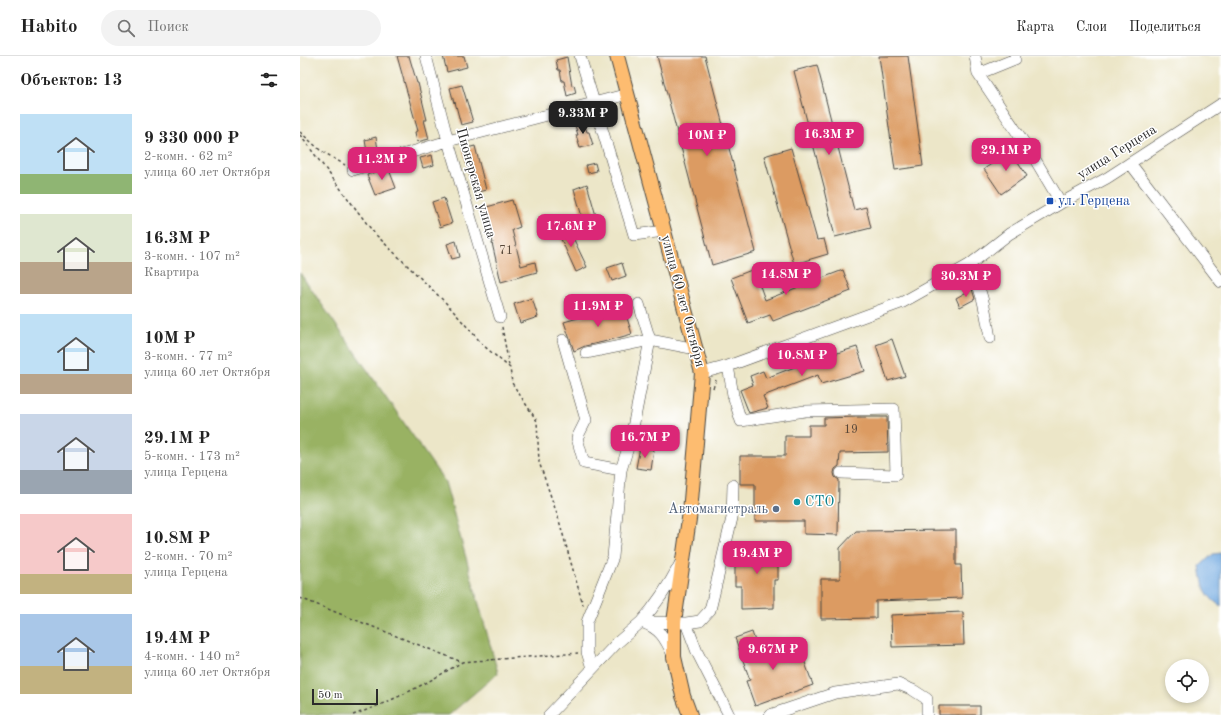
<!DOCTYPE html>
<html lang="ru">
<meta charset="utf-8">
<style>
body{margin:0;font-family:"Old Standard TT",serif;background:#f2f2f2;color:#222;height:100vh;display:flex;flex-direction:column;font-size:15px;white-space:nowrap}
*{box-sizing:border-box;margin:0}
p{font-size:13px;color:#767676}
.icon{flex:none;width:22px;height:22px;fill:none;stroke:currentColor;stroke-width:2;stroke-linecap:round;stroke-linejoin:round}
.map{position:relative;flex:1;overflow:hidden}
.drawer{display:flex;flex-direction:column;background:#fff;width:300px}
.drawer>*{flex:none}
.fabs{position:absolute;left:865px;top:603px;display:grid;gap:8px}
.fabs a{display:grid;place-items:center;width:44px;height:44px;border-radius:50%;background:#fff;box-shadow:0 2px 6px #0003;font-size:20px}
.scale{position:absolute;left:12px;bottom:10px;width:66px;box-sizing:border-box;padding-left:4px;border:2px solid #2b2b2b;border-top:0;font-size:11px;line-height:14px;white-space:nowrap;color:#2b2b2b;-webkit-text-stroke:3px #fff;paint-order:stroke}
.price{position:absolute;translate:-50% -34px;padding:0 9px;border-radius:8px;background:#db2777;color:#fff;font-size:13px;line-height:26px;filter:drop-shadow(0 1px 2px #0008)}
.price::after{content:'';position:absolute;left:50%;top:24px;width:12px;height:9px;margin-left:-6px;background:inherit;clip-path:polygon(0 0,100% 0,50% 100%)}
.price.selected{background:#222;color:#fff}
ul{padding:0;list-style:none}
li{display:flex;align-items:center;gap:12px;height:100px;padding:0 20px}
li span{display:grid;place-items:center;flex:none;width:112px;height:80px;border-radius:0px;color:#555}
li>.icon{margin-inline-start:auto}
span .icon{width:48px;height:48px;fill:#fffc;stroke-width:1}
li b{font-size:17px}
h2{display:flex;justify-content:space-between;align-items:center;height:48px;padding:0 20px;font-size:17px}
header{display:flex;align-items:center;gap:24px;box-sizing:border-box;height:56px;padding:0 20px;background:#fff;border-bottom:1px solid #e0e0e0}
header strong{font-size:19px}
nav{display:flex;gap:22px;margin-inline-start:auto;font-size:14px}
.search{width:280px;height:36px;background:#f2f2f2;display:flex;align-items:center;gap:10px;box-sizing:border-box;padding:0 14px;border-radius:22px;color:#767676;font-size:15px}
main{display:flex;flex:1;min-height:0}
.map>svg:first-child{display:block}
.forest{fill:#99b264;stroke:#626e48}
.water{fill:#71a9e0;stroke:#4e6a86}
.building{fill:#dc9b62}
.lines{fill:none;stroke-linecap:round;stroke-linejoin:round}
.minor-casing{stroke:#484743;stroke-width:12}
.major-casing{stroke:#484743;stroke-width:16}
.path{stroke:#484743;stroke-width:1.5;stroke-dasharray:3 3;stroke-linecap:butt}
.minor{stroke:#fff;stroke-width:11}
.major{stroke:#fdbc6f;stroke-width:14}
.transit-dot{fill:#1a4fb4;stroke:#fff;stroke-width:1.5}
.culture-dot{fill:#0f9aa8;stroke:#fff;stroke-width:1.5}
.service-dot{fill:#5c6f8a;stroke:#fff;stroke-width:1.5}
.labels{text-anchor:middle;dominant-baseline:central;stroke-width:3;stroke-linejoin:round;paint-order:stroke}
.number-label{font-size:12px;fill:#574739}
.street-label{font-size:14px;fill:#2b2b2b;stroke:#fff}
.transit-label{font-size:14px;fill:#164399;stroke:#fff;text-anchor:start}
.culture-label{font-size:14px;fill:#0d838f;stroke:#fff;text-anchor:start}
.service-label{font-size:14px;fill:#4e5e75;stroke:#fff;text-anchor:end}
</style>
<header>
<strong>Habito</strong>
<div class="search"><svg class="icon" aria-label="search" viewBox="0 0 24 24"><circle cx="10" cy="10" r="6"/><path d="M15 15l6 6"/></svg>Поиск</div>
<nav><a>Карта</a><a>Слои</a><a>Поделиться</a></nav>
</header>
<main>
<section class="drawer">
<h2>Объектов: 13<svg class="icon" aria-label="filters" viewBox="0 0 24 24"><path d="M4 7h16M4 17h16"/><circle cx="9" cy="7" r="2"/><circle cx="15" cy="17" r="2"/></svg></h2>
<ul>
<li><span style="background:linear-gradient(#bfe0f5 75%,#8fb573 0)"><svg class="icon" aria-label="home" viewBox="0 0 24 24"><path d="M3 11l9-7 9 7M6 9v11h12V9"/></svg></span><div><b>9 330 000 ₽</b><p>2-комн. · 62 m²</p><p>улица 60 лет Октября</p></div></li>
<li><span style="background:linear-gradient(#dfe7d0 60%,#b9a48a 0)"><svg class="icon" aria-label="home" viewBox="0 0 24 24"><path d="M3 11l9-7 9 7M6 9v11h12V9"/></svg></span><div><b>16.3M ₽</b><p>3-комн. · 107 m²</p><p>Квартира</p></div></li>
<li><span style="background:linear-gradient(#bfe0f5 75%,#b9a48a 0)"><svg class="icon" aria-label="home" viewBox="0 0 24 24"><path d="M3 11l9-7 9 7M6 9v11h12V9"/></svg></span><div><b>10M ₽</b><p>3-комн. · 77 m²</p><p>улица 60 лет Октября</p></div></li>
<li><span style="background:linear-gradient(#c9d6e8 70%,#9aa5b1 0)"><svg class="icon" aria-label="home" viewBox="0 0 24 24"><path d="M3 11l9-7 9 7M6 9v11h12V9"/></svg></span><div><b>29.1M ₽</b><p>5-комн. · 173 m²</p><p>улица Герцена</p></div></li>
<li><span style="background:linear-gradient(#f6c9c9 75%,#c2b280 0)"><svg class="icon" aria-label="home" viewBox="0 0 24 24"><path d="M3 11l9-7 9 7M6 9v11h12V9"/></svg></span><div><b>10.8M ₽</b><p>2-комн. · 70 m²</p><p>улица Герцена</p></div></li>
<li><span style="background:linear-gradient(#a9c7e8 65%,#c2b280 0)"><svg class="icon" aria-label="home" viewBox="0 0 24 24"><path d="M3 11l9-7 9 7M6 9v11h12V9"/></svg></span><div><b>19.4M ₽</b><p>4-комн. · 140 m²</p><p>улица 60 лет Октября</p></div></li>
</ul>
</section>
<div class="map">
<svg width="921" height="659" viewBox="0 0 921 659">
<rect width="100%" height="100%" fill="#fff"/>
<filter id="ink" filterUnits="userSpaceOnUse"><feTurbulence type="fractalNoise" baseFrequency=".025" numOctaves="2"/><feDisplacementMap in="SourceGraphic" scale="8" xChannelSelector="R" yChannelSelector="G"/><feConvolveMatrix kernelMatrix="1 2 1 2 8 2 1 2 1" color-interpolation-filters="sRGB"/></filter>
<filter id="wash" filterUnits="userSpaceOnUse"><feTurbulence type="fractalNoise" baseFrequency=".012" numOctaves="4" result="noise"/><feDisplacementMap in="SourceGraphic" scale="16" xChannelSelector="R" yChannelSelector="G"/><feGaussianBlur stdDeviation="0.9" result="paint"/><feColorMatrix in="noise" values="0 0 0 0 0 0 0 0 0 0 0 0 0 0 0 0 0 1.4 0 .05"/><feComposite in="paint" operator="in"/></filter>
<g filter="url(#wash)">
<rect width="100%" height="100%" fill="#ece6c8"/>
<path class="forest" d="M0,217L145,426L198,617L149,659H0Z"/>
<path class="water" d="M921,497V550C904,540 903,529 900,510L913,498Z"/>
<g id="blocks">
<path class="building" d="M97,0H109L117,27H118L127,64H124L129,83L117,86L115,76L118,75Z
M143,0H164L167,11L147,16Z
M357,0H405L456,196L412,209Z
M579,0H608L623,110L595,114Z
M267,1L272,30L274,29L276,37L267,40L264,25H262L260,14H258L256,4Z
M517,9L554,154L566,151L571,172L535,181L524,134H525L494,15Z
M162,29L173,66L161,69L155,46L154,47L150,32Z
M283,63L287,76H289L293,89L280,92L276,79H278L274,66Z
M76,81L78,94L67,96L65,84Z
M175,90L186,134L174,137L163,93Z
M491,92L517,184L524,183L528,198L494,208L464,100Z
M711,95L727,120L701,138L684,113Z
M132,99L134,109L123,112L120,102Z
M295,107L297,115L288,117L286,109Z
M88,111L96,132L75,139L67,119Z
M287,128L300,174L287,178L274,133Z
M144,142L152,167L140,171L132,146Z
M212,144L220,171L212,174L221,210L235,206L237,216L201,226L192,187H193L183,152Z
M266,167L287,211L276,216L256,172Z
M156,185L160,201L152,203L147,188Z
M322,207L326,220L312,225L307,212Z
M454,213L465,244L543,214L551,235L473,265L470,259L448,267L431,222Z
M672,233L675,243L660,251L656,242Z
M232,242L238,261L220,267L214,248Z
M323,249L332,278L303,286L285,290L274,295L264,266Z
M592,283L605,320L588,325L576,289Z
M557,291L565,315L521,328L518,319L463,340L468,352L449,357L440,334L453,329L450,320L463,315L466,322L508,306Z
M557,361H587L588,396L540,397L539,410L535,413L534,417L535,421L539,424L538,479L504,478V465H455V428H440V400H485V380H509V369H524V362Z
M340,391L354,394L351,414L336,412Z
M656,474V509H661L662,542L576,545V562L521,563V523H540V492L556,475Z
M439,487L478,488V524H474V552L441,553V530H435V505H439Z
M663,556L664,589L592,591L591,559Z
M452,576L461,604L499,590L513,629L455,650L446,625L450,624L435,582Z
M639,650H680V659H639Z"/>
</g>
</g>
<g filter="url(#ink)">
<use href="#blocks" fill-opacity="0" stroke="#484743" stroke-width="1"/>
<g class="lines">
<g class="minor-casing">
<path id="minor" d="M126,0L148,85L200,261
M280,0L334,179L364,175
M675,0L678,18
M715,0V3L678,18L733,100L761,147
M830,107L921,226
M53,114L148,85L328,38
M669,209C683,236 685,253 690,282
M263,284L286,364L277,382L284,407L321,414
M286,297L350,284L396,293
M428,310L433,339L441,365L505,355L594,353L596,419L541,417
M402,317L428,310L603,246L669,209L709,178L761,147L807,122L921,48
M386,567L397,596L429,659
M373,599C365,582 360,572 341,566C358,547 368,531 380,508
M292,612L287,596V566L313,501L321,414L331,382L350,284L339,248
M249,659L317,587L341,566L386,567L400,565L410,554L432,462L433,429
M470,659L535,637L598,628L613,634L627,643V659"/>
</g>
<g class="major-casing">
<path id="major" d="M317,0L402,317L390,456L374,566V601L383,640L390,659"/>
</g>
<path class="path" d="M0,76L20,94L45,109
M0,79L74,177L146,247L184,290L210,312L212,327L237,365L239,406L258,461L283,549
M202,271L209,310
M413,332L416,324
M0,542L162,606L278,597
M53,659C91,646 128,627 162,606"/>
<use href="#minor" class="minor"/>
<use href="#major" class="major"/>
</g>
</g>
<rect class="transit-dot" x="746" y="141" width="8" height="8" rx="2"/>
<circle class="culture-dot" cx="497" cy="446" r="4"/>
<circle class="service-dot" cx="476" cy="453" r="4"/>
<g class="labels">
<g class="number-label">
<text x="206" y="195">71</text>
<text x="551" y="374">19</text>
</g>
<g class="street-label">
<text transform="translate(817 96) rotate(-32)">улица Герцена</text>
<text transform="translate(176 127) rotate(74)">Пионерская улица</text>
<text transform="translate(383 245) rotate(75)">улица 60 лет Октября</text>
</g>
<g class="transit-label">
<text x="758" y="145">ул. Герцена</text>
</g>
<g class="culture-label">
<text x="505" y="446">СТО</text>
</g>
<g class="service-label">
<text x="468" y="453">Автомагистраль</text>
</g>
</g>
</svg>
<div class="fabs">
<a><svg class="icon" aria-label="locate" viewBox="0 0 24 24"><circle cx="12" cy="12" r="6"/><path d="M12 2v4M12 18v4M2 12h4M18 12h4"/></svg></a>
</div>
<div class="scale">50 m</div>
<b class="price selected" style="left:283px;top:79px">9.33M ₽</b>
<b class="price" style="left:529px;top:100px">16.3M ₽</b>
<b class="price" style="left:407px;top:101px">10M ₽</b>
<b class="price" style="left:706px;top:116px">29.1M ₽</b>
<b class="price" style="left:82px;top:125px">11.2M ₽</b>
<b class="price" style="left:271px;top:192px">17.6M ₽</b>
<b class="price" style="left:486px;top:240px">14.8M ₽</b>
<b class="price" style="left:666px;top:242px">30.3M ₽</b>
<b class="price" style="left:298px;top:272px">11.9M ₽</b>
<b class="price" style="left:502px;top:321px">10.8M ₽</b>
<b class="price" style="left:345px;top:403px">16.7M ₽</b>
<b class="price" style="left:457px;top:519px">19.4M ₽</b>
<b class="price" style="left:473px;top:615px">9.67M ₽</b>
</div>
</main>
